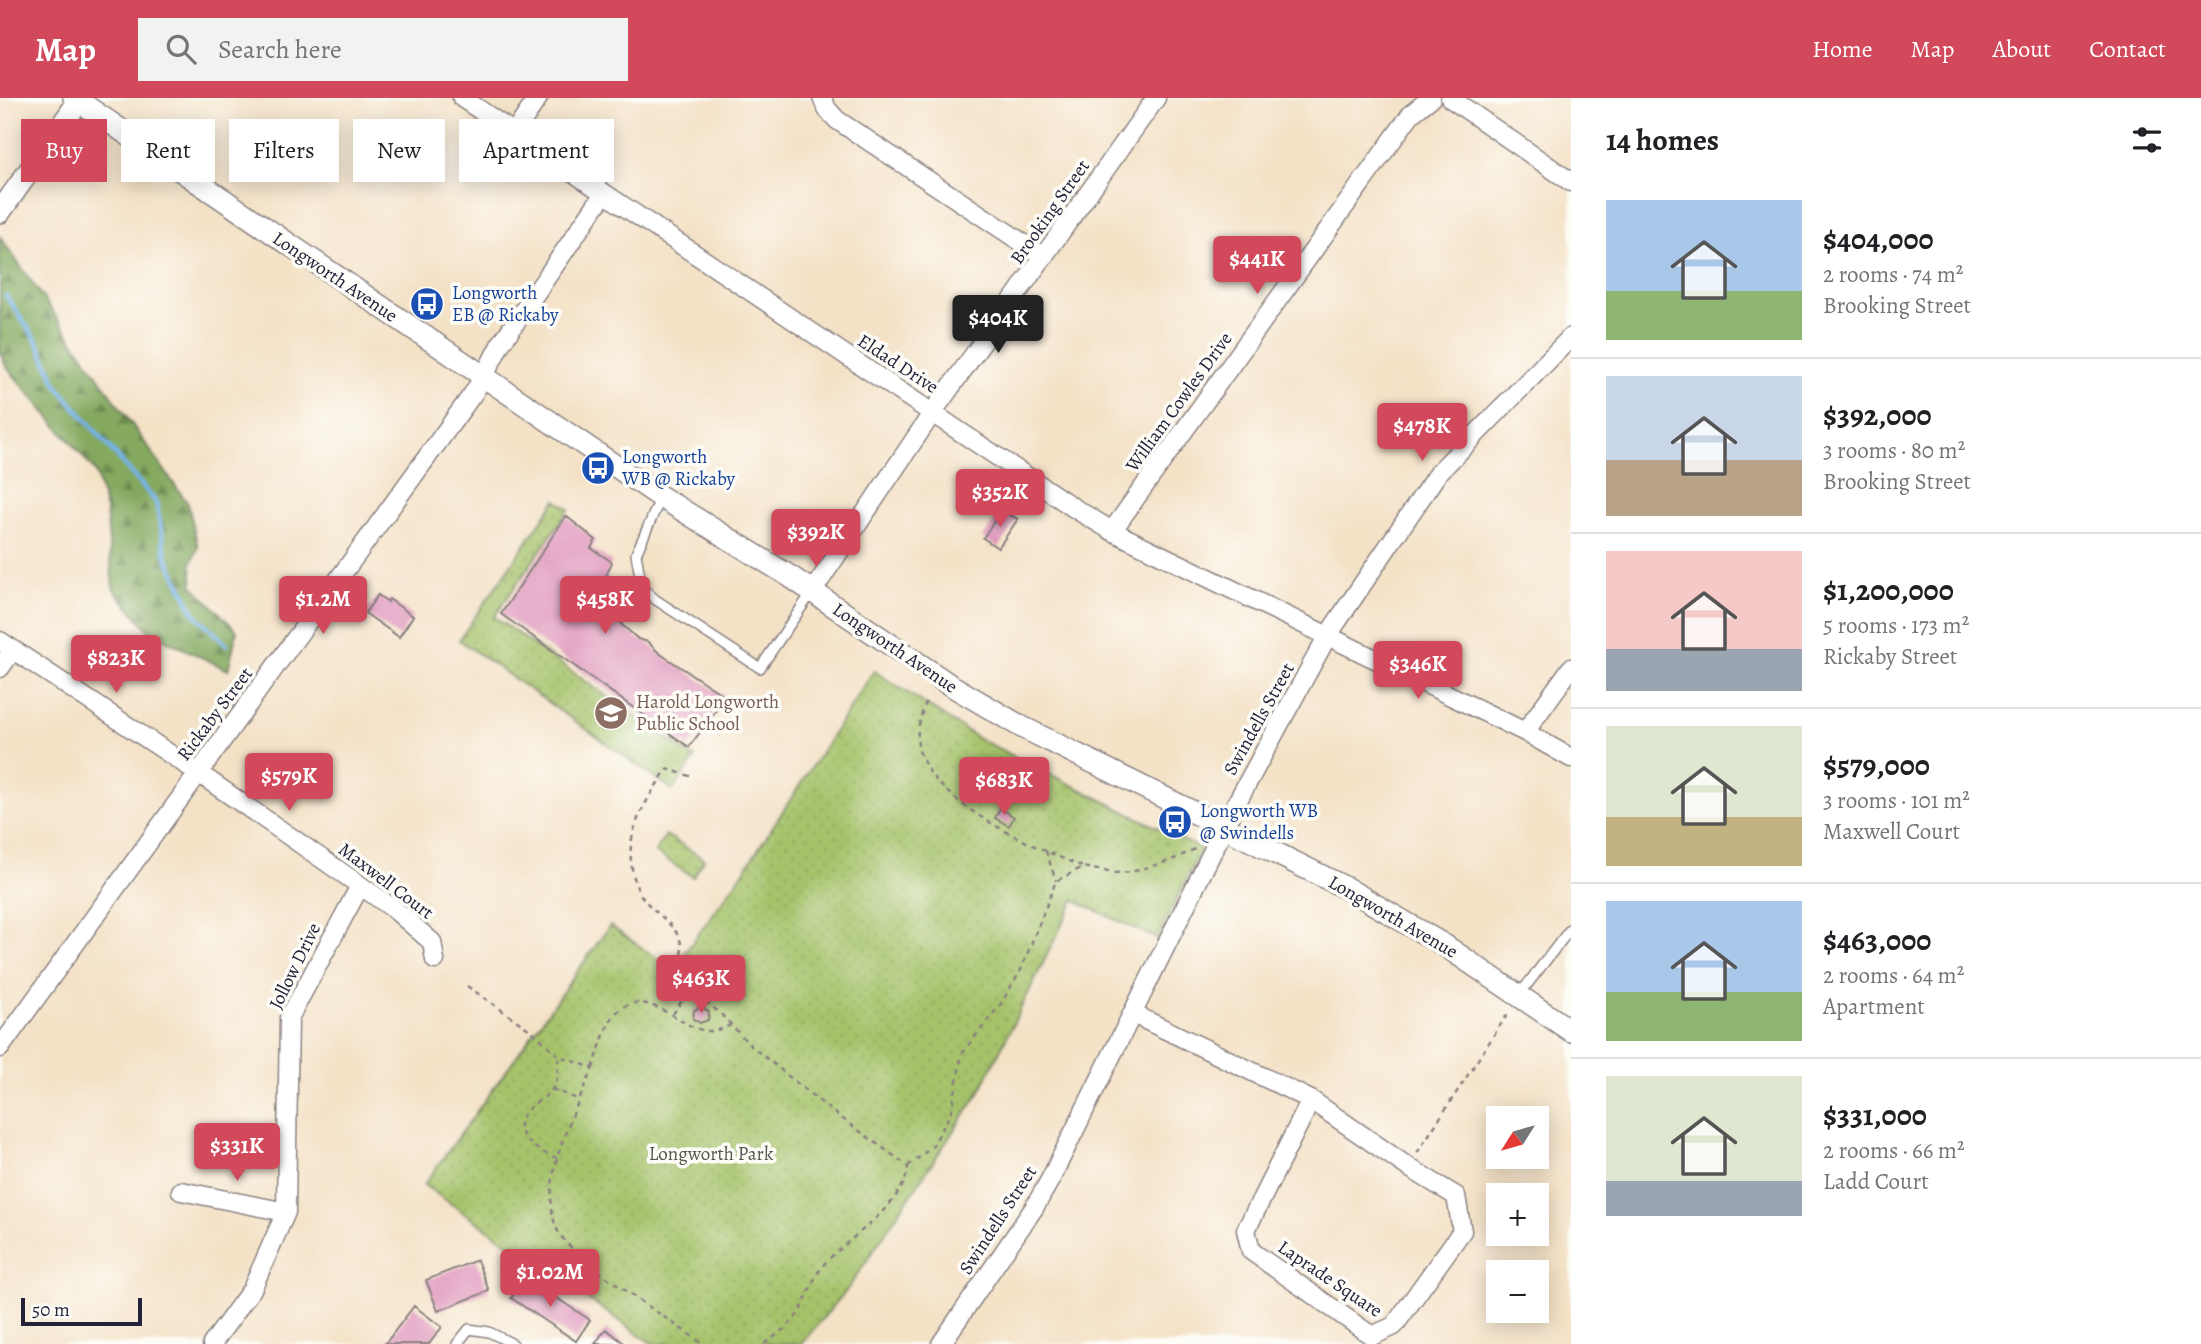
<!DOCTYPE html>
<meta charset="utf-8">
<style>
body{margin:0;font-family:Alegreya,serif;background:#f2f2f2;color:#202124;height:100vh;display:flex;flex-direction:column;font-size:26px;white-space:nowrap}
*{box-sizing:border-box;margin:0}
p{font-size:23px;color:#757577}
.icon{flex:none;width:38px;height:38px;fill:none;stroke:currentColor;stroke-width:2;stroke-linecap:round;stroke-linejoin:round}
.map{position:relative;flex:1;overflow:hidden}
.panel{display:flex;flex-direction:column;background:#fff;width:630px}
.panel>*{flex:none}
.hud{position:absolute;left:21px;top:21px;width:665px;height:63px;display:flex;gap:14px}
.needle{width:46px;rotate:233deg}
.buttons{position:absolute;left:1486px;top:1008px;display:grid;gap:14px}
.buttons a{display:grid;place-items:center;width:63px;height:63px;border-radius:0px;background:#fff;box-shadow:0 4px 18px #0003;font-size:35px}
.scale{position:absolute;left:21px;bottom:18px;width:121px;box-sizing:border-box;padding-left:7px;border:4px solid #22223b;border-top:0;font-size:19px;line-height:24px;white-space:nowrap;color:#22223b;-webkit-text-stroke:5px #fdfcf7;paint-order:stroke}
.price{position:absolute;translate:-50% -60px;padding:0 16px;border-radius:7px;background:#d1495b;color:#fff;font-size:23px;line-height:46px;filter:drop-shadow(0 2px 4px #0008)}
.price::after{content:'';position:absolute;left:50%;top:42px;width:21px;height:16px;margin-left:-10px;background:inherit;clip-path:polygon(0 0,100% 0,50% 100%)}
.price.on{background:#222;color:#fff}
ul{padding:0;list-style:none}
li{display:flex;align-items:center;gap:21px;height:175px;padding:0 35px}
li+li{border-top:2px solid #e0e0e0}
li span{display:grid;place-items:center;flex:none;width:196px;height:140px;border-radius:0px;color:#555}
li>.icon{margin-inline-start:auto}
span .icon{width:84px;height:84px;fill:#fffc;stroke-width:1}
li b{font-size:30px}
h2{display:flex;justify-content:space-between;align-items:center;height:84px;padding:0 35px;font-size:30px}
.chip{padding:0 24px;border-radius:0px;background:#fff;box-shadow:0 4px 18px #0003;font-size:24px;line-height:63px}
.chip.on{background:#d1495b;color:#fff}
header{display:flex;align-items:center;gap:42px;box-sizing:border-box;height:98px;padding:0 35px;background:#d1495b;color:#fff}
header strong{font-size:33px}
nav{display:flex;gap:38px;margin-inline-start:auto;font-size:24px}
.search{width:490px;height:63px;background:#f2f2f2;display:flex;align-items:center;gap:18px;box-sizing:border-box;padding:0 24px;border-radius:0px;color:#757577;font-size:26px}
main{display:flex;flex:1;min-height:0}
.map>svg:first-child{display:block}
.forest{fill:url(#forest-firs);stroke:#53664d;stroke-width:2}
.park{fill:url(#park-dots);stroke:#647253;stroke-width:2}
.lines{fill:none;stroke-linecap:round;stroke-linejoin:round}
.stream{stroke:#74b2e7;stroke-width:4.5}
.building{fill:#df95bb}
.service-casing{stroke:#8b8281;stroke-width:12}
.minor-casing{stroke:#8b8281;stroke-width:21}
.tertiary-casing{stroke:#8b8281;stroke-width:24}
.path{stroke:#8b8281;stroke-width:2.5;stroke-dasharray:5 5;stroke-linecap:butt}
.service{stroke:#fff;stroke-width:9}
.minor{stroke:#fff;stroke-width:18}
.tertiary{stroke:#fff;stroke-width:21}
.labels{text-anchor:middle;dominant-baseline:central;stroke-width:7;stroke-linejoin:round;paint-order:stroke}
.street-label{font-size:19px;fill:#22223b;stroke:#fdfcf7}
.transit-label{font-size:19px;fill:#164399;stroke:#fdfcf7;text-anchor:start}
.education-label{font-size:19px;fill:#785e54;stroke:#fdfcf7;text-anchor:start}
.park-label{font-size:19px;fill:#505a4c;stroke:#fdfcf7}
</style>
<header>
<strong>Map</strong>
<div class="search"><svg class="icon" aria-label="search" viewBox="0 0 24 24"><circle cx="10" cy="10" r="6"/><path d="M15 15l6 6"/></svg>Search here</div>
<nav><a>Home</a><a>Map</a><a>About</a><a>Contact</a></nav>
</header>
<main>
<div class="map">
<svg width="1571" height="1246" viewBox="0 0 1571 1246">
<defs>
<pattern id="forest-firs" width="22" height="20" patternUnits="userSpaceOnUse" patternTransform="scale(1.75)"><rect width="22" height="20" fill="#84a95f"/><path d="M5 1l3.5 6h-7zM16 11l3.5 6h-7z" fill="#6c8950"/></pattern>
<pattern id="park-dots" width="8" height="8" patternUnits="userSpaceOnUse" patternTransform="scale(1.75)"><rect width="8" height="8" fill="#a6c36b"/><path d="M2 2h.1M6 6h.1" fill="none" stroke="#8fa75e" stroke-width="1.8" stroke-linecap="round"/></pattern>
</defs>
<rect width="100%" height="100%" fill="#fdfcf7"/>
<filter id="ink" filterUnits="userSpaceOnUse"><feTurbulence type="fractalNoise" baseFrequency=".0143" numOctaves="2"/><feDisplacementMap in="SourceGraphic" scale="14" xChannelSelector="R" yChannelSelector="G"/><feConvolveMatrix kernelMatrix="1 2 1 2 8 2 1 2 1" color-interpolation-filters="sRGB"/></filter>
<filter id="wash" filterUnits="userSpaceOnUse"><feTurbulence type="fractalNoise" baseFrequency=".00686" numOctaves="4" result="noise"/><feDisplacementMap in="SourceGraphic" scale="28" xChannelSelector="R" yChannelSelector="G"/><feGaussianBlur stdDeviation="1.57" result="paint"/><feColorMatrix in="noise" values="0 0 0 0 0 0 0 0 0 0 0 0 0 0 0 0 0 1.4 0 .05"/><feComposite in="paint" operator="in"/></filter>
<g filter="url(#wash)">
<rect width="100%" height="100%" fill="#f4e2c7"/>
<path class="forest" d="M0,139L188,406L198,450L191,466L193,488L237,533L228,572L151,535L113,490L106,412L95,373L6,268L0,253Z"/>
<path class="park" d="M556,402L569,411L494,519L695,660L673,692L459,542Z
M874,573L979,641L1201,751L1157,841L1074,802L979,995L847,1192L801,1246H653L424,1087L610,828L673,871L742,776Z
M666,737L704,761L693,779L655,754Z"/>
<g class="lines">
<path class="stream" d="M6,198L37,243L58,289L156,404L166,458L194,515L227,547"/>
</g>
<g id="blocks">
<path class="building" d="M1001,413L1018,421L998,450L983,440Z
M566,418L596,442L591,450L612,464L606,478L614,487L609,502L630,515L621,526L638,541L648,544L659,555L726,599L689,649L501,516Z
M378,497L388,504L389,501L413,518L399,539L365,515Z
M1000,710L1014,719L1009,728L995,720Z
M701,909L709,914L708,922L700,925L693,921L694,912Z
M477,1162L489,1193L438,1213L426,1182Z
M525,1179L590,1222L576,1243L511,1200Z
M414,1208L442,1229L429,1246H385Z
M606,1231L625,1246H595Z"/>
</g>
</g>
<g filter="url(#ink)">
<use href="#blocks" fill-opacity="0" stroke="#8b8281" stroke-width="2"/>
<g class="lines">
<g class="service-casing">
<path id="service" d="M661,399L636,456L642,490L656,502L760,570L812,494
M1519,897L1571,830
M457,1246L469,1231L489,1234L513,1246"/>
</g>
<g class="minor-casing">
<path id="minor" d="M462,0L1074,410L1112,433L1525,634L1571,660
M822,0L827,11L837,22L1044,159
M1450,0L1571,84
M514,35L538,0
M1112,433L1411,16L1431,0
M812,494L933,314L1156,0
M0,543L197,674L394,811L432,844L435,862
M0,570L13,552
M1525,634L1571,570
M1133,916L1311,1002L1408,1069L1456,1098L1462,1133L1394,1228L1372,1238L1251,1153L1246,1132L1311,1002
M0,950C156,731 315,515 472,297L483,280L500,247L603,97
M181,1093L286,1114
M212,1246L252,1191L286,1114L289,920L360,788
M941,1246L1034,1110L1050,1082L1237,704L1328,537L1438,375L1571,239"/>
</g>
<g class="tertiary-casing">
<path id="tertiary" d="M74,0L661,399L791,479L947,585L1020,628L1348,791L1444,847L1571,933
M0,114L81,0"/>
</g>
<path class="path" d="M926,604C920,619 915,636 919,652C934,707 1035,749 1083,769
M1046,753L1056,783
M467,888L533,934L559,958L593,970C580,1001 564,1033 556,1065C551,1084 549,1111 556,1129C568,1161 670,1220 702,1246
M690,891L720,915L750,947L829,1011L908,1068C907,1105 848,1140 825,1165C812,1180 809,1197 800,1213C791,1227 778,1236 764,1246
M673,916L690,891L678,877C677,866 684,856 681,845C676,826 654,815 643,800C637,793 635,784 633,775C623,735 646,703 667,671L693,679
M593,970C599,954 603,933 613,919C642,880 681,934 710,933C717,933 724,930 731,927
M552,991L580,1002
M1417,1055L1509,914
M557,1060C537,1054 505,1033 528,1011C536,1004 547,999 553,990C559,981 557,968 559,958
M908,1068L932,1049L947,1022L952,1011L962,955L1000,907L1021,872L1056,783L1083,769L1114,775L1131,774L1170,763L1195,751"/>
<use href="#service" class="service"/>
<use href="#minor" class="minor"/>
<use href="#tertiary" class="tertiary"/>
</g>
</g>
<defs>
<g id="bus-disc" transform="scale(1.75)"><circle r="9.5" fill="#1a4fb4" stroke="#fdfcf7"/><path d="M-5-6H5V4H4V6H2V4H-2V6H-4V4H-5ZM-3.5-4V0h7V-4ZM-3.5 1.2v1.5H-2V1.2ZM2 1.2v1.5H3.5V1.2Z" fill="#fff"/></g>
<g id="school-disc" transform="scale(1.75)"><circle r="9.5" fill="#8d6e63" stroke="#fdfcf7"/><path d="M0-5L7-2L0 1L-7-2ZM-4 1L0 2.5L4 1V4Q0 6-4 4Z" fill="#fff"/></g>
</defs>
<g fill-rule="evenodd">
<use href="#bus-disc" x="427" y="206"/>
<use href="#bus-disc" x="598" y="370"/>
<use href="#school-disc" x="611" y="615"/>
<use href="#bus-disc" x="1175" y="724"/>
</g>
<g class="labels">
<g class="street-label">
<text transform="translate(1050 114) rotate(-55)">Brooking Street</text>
<text transform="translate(335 179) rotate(34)">Longworth Avenue</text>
<text transform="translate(898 266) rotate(33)">Eldad Drive</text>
<text transform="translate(1179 304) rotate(-54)">William Cowles Drive</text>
<text transform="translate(895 550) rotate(34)">Longworth Avenue</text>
<text transform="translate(215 616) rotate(-53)">Rickaby Street</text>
<text transform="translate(1259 621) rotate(-61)">Swindells Street</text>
<text transform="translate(386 783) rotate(37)">Maxwell Court</text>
<text transform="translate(1393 819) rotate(30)">Longworth Avenue</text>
<text transform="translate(295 868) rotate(-64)">Jollow Drive</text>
<text transform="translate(998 1122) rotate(-57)">Swindells Street</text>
<text transform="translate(1330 1181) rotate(34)">Laprade Square</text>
</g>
<g class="transit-label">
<text x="452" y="195">Longworth<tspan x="452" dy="22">EB @ Rickaby</tspan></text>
<text x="622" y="359">Longworth<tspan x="622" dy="22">WB @ Rickaby</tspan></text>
<text x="1200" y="713">Longworth WB<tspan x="1200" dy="22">@ Swindells</tspan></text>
</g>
<g class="education-label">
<text x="636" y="604">Harold Longworth<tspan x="636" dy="22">Public School</tspan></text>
</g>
<g class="park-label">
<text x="711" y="1056">Longworth Park</text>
</g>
</g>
</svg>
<div class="buttons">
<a><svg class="needle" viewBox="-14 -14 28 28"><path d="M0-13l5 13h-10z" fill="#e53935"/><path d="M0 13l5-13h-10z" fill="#757577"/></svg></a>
<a>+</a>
<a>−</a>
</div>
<div class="scale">50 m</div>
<b class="price" style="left:1257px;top:198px">$441K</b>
<b class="price on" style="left:998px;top:257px">$404K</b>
<b class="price" style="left:1422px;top:365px">$478K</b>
<b class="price" style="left:1000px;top:431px">$352K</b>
<b class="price" style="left:816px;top:471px">$392K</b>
<b class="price" style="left:323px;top:538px">$1.2M</b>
<b class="price" style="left:605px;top:538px">$458K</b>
<b class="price" style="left:116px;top:597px">$823K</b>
<b class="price" style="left:1418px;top:603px">$346K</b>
<b class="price" style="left:289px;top:715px">$579K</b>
<b class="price" style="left:1004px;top:719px">$683K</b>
<b class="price" style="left:701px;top:917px">$463K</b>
<b class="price" style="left:237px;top:1085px">$331K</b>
<b class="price" style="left:550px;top:1211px">$1.02M</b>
<div class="hud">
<a class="chip on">Buy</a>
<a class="chip">Rent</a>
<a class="chip">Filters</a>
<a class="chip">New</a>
<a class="chip">Apartment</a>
</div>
</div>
<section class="panel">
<h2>14 homes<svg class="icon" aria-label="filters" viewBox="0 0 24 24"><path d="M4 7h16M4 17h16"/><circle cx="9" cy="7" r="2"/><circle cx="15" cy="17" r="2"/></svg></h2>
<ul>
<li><span style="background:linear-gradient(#a9c7e8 65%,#8fb573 0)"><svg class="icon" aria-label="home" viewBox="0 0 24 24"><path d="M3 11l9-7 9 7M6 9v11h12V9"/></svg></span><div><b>$404,000</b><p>2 rooms · 74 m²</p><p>Brooking Street</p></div></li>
<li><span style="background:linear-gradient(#c9d6e8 60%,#b9a48a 0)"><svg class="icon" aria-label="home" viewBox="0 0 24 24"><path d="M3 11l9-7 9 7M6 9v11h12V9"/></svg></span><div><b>$392,000</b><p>3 rooms · 80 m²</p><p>Brooking Street</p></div></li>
<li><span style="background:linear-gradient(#f6c9c9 70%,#9aa5b1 0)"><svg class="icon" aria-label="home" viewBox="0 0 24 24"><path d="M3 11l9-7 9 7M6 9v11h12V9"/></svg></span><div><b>$1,200,000</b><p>5 rooms · 173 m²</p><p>Rickaby Street</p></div></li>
<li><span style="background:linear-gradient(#dfe7d0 65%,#c2b280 0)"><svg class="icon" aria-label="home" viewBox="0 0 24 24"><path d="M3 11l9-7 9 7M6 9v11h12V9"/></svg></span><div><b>$579,000</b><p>3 rooms · 101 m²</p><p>Maxwell Court</p></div></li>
<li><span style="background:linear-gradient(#a9c7e8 65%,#8fb573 0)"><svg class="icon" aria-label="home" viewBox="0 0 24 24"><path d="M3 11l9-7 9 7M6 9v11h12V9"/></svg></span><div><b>$463,000</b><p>2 rooms · 64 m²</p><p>Apartment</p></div></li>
<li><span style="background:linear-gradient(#dfe7d0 75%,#9aa5b1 0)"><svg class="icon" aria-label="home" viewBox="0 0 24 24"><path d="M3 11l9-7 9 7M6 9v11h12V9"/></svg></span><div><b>$331,000</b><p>2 rooms · 66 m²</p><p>Ladd Court</p></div></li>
</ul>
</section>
</main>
